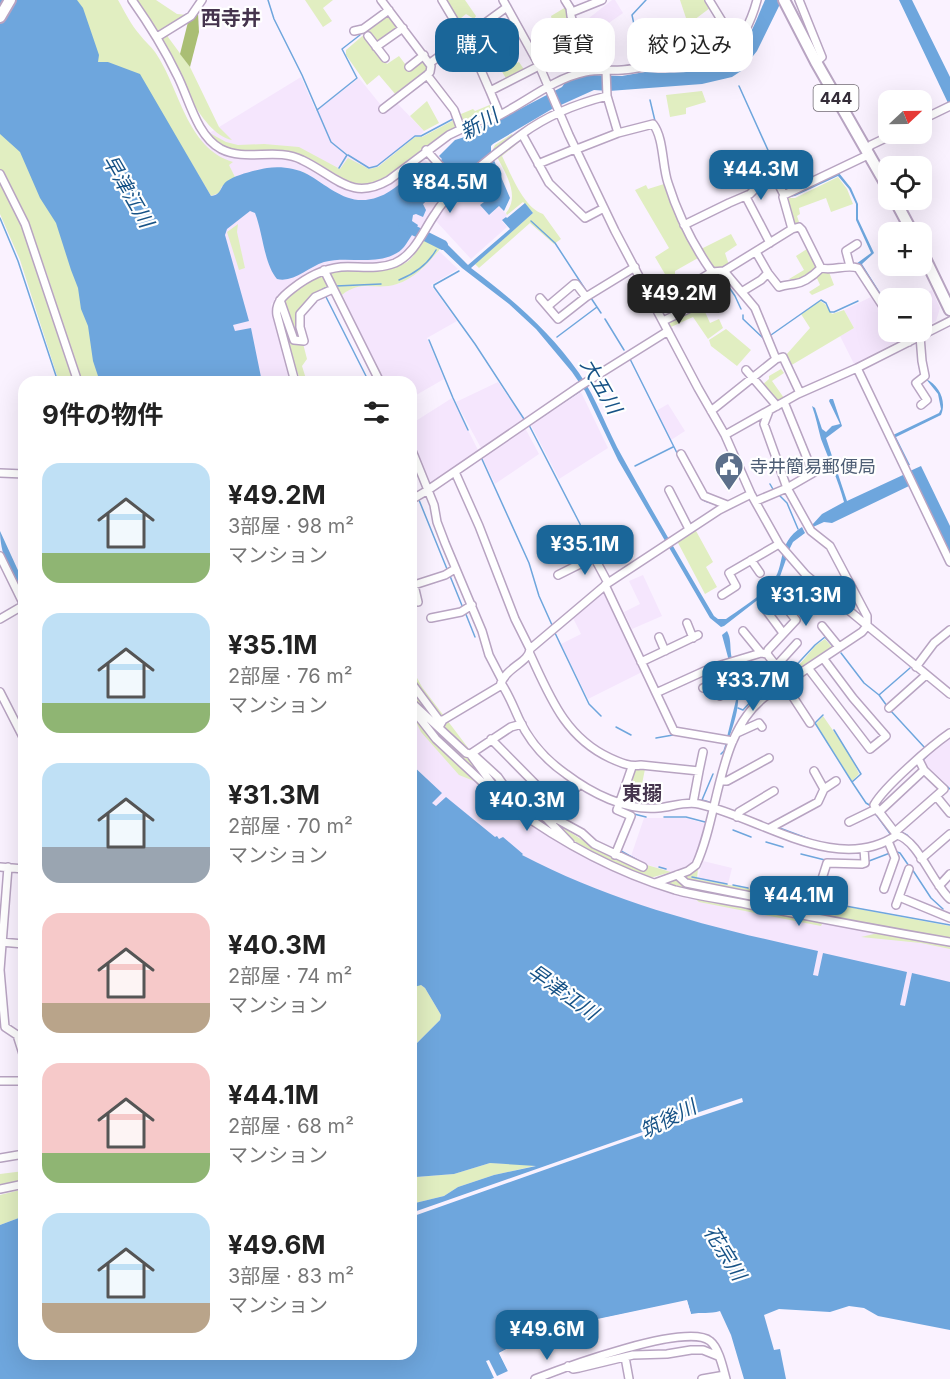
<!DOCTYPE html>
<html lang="ja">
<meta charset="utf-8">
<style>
body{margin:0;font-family:Inter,"Noto Sans JP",sans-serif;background:#f2f2f2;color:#222;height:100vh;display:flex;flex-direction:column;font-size:22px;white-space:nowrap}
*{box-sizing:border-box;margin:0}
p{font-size:20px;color:#767676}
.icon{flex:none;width:33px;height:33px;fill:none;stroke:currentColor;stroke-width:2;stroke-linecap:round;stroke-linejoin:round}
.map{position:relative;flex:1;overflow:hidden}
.details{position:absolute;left:18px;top:376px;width:399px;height:984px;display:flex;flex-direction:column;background:#fff;border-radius:18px;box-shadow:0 6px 24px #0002}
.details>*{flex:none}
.hud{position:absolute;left:435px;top:18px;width:424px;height:54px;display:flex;gap:12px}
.needle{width:39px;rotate:68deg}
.tools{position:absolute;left:878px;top:90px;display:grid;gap:12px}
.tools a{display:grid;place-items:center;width:54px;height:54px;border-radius:12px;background:#fff;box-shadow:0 6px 24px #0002;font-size:30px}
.price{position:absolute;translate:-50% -51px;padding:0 14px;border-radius:12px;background:#1a6699;color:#fff;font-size:20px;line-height:39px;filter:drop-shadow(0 2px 3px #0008)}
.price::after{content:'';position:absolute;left:50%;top:36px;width:18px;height:14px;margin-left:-9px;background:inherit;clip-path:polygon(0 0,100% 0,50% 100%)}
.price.selected{background:#222;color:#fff}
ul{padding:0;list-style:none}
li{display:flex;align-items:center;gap:18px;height:150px;padding:0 24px}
li span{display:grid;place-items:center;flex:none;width:168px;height:120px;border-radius:18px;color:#555}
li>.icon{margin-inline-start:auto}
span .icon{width:72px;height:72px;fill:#fffc;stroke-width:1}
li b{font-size:26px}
h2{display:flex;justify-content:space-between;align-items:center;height:72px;padding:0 24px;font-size:26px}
.pill{padding:0 21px;border-radius:18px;background:#fff;box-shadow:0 6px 24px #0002;font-size:21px;line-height:54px}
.pill.selected{background:#1a6699;color:#fff}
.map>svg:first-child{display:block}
.built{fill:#f5e6fd}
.green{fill:#e1eec1}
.forest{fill:#aabe74}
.water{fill:#6ea6dd}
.pier{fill:#faf2ff}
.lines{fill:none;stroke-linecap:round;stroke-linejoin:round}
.stream{stroke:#6ea6dd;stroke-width:1.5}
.river{stroke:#6ea6dd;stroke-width:10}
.minor-casing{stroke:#b8a4c2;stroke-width:10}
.highway-casing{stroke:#b8a4c2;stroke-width:14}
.minor{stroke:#fff;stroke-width:7}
.highway{stroke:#fff;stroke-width:10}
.labels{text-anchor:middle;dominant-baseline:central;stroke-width:4.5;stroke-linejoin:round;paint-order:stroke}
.shield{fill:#fff;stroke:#716b74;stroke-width:1.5}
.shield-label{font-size:16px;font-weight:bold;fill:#342c38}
.service-label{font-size:18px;fill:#4e5e75;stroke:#fff;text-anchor:start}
.neighbourhood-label{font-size:20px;font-weight:bold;fill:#45344d;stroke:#fff}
.water-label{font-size:20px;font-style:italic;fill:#165286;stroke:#fff}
</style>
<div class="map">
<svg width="950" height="1379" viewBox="0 0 950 1379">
<rect width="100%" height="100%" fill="#faf2ff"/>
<path class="built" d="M612,0H615L623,13L599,30L589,18Z
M301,77L316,111L359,78L384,109L395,101L424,131L421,134L418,151L451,190L436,206L407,252L396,259L379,263L337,264L320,267L293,284L271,304L292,382H195L183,149Z
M476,175L489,195L488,199L480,205L489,215L499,206L507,215L502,221L507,227L471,259L435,220L463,185Z
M439,251L458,269L431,285L457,321L427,338L444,379L411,398V382H385L342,295L352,287L398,284L421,270Z
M932,290L940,308L936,321L921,329V298H917Z
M873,296L888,317V332H899L904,338L854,364L840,336L854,328L844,310Z
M498,382L524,419L481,448L456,402Z
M581,392L608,448L559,479L531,425Z
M452,398L478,450L430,486L411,443V424Z
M668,404L685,431L671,440L656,411Z
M525,428L539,454L495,484L482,457Z
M643,575L662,616L632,629L624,612L640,604L629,581Z
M604,590L642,672L588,699L561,644L581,634L572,616Z
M411,712L430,736L479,783L504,804L562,844L623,875L694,898L950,943V1109L411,857Z
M950,737V787L921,761Z
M644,818H686L706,824L693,863L687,868L671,872L648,865L647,870L629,862Z
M703,861L732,868L728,884L698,878Z"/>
<path class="green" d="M70,0H118C125,12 131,25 140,35C144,41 151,46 155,52C180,88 186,148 233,162L229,165L235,177C262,170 278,165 306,173L222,186L219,193L211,196L183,149L108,62H98Z
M136,0H156L177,14L188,15L158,33Z
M305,0H333L323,8L332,21L323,27Z
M443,0H465L476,16L474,19L466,14L456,22Z
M680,0H706L710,8L694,20L687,21Z
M566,7L578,45L569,48L564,32L556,35L553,31L544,36L538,27L552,20L551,16Z
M388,14L399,28L374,48L387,64L399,56L409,69L424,59L429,65L428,71L396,95L379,75L367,85L346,55V50Z
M169,32L168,37L190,67L219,127L232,140C199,133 175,65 161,37Z
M492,38L496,41L487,48L495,60L501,59L506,67L519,62L525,71L507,80L498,65L491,62L482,68L474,51Z
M702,91L706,102L686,108V114L670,117L666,95Z
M427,101L439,123L424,131L410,116Z
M492,104L491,114L468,123L463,121L461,114L473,109L475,111Z
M0,105L62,221L107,382H81L47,274L26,222L13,191L0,169Z
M454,120L456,128L443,134L384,178L366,185L350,183L309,158L282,150L238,151L221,145L206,131L226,142L238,145L264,144L299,147L340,169L348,158L369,169L378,167L415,137H422Z
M512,134L515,140L522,137L523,139L502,156C511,174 523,207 543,214L561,239L554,244L530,223L479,268L475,264L533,213L523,202L507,215L506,213C522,194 502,168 493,149L495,145Z
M838,177L847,189L853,204L831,212L826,198L799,208L800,214L797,216L800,225L794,226L786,198H795Z
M0,180C37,241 54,315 75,382H59L20,260L0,214Z
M664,184L684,234L698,258L675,271V279L669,281L655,257L669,248L635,190L646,185L648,189Z
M238,224L237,232L245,268L239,270L227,232Z
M731,234L737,245L725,253L729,265L721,269L711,266L701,249Z
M423,240L441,248C429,262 416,278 397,284C376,291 362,279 342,295L360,334L381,373L377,375L344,306L327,288L297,320L307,359L302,366L307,382H301C295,361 277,332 281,308C282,302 289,295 295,291C307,282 319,273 335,271C359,268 385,275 407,262C414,257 419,247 423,240Z
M810,247L818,269L798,281L789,279L804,270L796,256Z
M823,271L829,272L834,285L812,295L809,292L820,285L816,276Z
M713,275L719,276L724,281L698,296L710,323L719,319L723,328L708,339L693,317L671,327L668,321L693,309L684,291Z
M820,301L825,304L832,314L844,310L854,328L790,366L786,355L810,328L801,314Z
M726,329L751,350L737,366L711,346L709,340Z
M781,369L784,373L772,381L784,398L777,402L762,385L769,379V376Z
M695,529L713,562L706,567L717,587L705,594L677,541Z
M802,576L820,592L808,600L794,583Z
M825,639L832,647L794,671L816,645Z
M411,667L422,687L469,749L489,762L510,785L551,811L543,818L554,822L595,848L646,870L647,865L671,872L650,878L615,864L533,818L500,792L440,739L411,700Z
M411,712L430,736L479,783L459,775L421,732Z
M823,716L850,755L859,774L852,781L816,724Z
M633,768L645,769L639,799L623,795Z
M698,868L697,879L950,926V938L872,926L696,891L670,884L671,879L691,874Z
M694,898L711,900L823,922L821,926L699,902Z
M878,933L950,943V949L921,943L861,937Z
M416,985H421L425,988L441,1015L440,1020L411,1049V988Z
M490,1163L539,1165L494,1175L458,1187L444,1196L411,1204V1179L416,1177L454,1174Z
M24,1171V1181L0,1187V1174Z
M24,1189V1216L0,1225V1195Z"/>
<path class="forest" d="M198,13L199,32L190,67L180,54L188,22Z"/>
<path class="water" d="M0,0H77L83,8L99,55L98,62H108L140,74L211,196C222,195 220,186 227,181C236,175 255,170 267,168C280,166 296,168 307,174C330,187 349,208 378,197C394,192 406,177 419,167L422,170L427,165L431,170L442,159L439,156L455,140L471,135L479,129L478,127L491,124L562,87C573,69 603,77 622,76C629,75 637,73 645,72C649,72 654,73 658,73C676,73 712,72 727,62C747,49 756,20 765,0H782L757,51L741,71L732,77L702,84L609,91L594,90L552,109L493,144L491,146V153L476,166L473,163L464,169L462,168L437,189L438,191L423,204L426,210L423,217L416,214L413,215L412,221L418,225L414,233L410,232L412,235C406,244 403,251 393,255C372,265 346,256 324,262C308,267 294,283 277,279C264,264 263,233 255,213L250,211L227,229L225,235L249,321L233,325L235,331L251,328L262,382H100L93,361L88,326L81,309L78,288L71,270L56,223L40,198L20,152L0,134Z
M899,0H912L950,77V102L948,103Z
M493,158L510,198L504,211L499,206L489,215L480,205L488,199L489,195L479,171Z
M839,173L851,188L858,204V219L874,253L862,264L888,305V309L860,265L856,264L871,253L856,220V204L849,189L838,176L795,196L789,197L790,194L793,195Z
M525,203L533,213L471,268C511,298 550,331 579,373C597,399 607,430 623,458C652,511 683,563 714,616L718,619H726C741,608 760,597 771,584C787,565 775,544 802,527L805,533L793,542L790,548L777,585L724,626L721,627L710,618L618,460L585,391L572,372L536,329L509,304L462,268L441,248L428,241L432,235L446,243L468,265L510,229L502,220L506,217L507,218Z
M926,379C939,385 947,401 941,415L896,437L910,465L907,466L891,436L939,413L941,409L938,394Z
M830,399H833L842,426L826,438L847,501L903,475L909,486L832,523L824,522L813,527L812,525L822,514L844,502C838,480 829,460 821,439C818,428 816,417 812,406L815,408L822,429L826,432L832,426L840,424L829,401Z
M921,466L950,526V553L910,471Z
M0,531L22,579L24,592C9,579 0,550 0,531Z
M727,631C731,638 730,645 731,654C732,662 735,669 736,677C741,702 737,715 729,738L727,737L736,700L733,676L722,635Z
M411,764L442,793L432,803L436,806L446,797L495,837L497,836L499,839L503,837L523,854L522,855C615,904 717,929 818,951L813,975L818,976L823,953L907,972L900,1005L905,1006L912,973L950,982V1330L878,1316L864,1308L849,1306L830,1312L779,1309L764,1315L774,1350L780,1349L786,1379H744L731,1335L720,1311C710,1314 701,1312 691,1314L687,1301L541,1331L499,1353L508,1371L497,1376L489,1360L486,1361L494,1378L491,1379H0V1225L24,1216V1354H411V1204L444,1196L458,1187L494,1175L536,1166L490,1163L454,1174L416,1177L411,1179V1049L440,1020L441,1015L425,988L421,985L411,988Z"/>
<path class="pier" d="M742,1098L743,1102L656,1131L657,1126Z
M648,1130L649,1133L411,1217V1213Z
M687,1300L691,1314L688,1315L685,1304L542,1334L503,1354L510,1370L508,1371L499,1353L541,1331Z"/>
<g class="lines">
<path class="stream" d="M268,0L274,19L302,75L331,142L347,155L339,168
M642,62L632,15L646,0
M739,86L786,190
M650,100L655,121
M317,110L357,78L342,49L360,35
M348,155L369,168L377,166L415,136H421L453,119
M0,218L18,261L58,382
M531,221L555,243L585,289
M680,224L689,242
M459,271L434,285V287L475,344L524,419
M720,274L735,296L741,309
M399,280C414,274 428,264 436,250
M336,286L381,284
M323,290V289L328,287
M325,295L369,382
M591,298L601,313
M743,315V319L763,338
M605,319L624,350
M771,335L821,300L826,303L830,312H834L858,301
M557,337L597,307
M429,340L453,398L468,430
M630,359L677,453
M554,408L580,391
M540,418L549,412
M529,425L580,524L591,554
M481,457L529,563L539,596L552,625
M635,466L673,447
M411,480L416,493
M770,484L774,491
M779,495L787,503L798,529
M419,500L447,569
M705,501L718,505
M450,576L463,608
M465,612L475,637
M555,633L589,704L601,716
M841,653L864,683L879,695L887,706
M788,674L815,645L825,637L832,645
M761,693L781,679
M879,695L910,668
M738,708L743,710L754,698
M890,710L925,748
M823,715L815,723L852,782
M616,727L631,735
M834,730L861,774L852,782L866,803L871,806
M656,738L673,735L672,734
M721,754L724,751L727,742
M922,761L928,755
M930,771L950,789
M709,802L702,800L713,774
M875,813L891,835
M634,814L646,817
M664,817H686L705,822
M751,818L769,825
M777,827L809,839
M733,830L751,837
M901,832L907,835L912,841
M766,842L783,847
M621,851L639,861
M894,851L900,853L909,866
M801,854L825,860
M869,861L890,853
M929,863L939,880
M659,867L666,869
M912,869L931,898L943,909
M692,877L727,884
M733,885L748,888
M791,896L811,900
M818,901L950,925"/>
<path class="river" d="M403,225L443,245"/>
<g class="minor-casing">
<path id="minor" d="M132,0C149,24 164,48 177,75C189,98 196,135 221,149C246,162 277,147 302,160C336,176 351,202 389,180L449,135L485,118L492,119L500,115C527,101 555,78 585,72C598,69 610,71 622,70C634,69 646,66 659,66C679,65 703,68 722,58C740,47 752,19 757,0
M381,0L431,66L430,72L427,75L383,109
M442,0L473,52L490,91L580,45L599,39L606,70L607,96L618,133
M503,0L539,65L569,135L615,231L698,388L725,435L751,494L779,544L806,575L950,694
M565,0L570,8L571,16L580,45
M709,0L736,44
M799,0L822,57L816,62
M572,12L602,0
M354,31L363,29L389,10
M368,36L385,58
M157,37L191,16L202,0
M376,47L403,28
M430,63L507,7
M409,67L424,55
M427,75L454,110L461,129
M490,91L500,115
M921,120L950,106
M522,134C548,115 575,104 607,96
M577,149L618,133L653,124C664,138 662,166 668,183C678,215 693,245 712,272
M867,149L871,145L894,134
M426,150L458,186
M538,164L577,148
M0,174L25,224L78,382
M746,197L770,243
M684,225L729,203L750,194L755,189L759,177L770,174L774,175L784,195
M792,229L783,197L784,195L870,154
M850,266L846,251L857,244
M821,268C834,271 846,264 858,268L888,314
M324,270L380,382
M724,271L792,229L799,227L802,230L821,268C814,275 804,283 794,284C788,285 785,285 779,287L768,273L756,252
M743,291L761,280L768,273
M540,298L558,319L586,297L635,267
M280,300L294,340L304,341L300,327V314L315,297L333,289
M548,306L574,284H576L586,297
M663,321L690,308L682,292L684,289L712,272L724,271L755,308L776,359L711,411
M901,332L909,342
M920,336L922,361L925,376L916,383L927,400L921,405
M776,359L783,357L800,393
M857,368L950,562
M746,370L777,406
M295,382L277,315C275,303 283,296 292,289C307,277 322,269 341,267C359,266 378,270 395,263C415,254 423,231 435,214C441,204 450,194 458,186C478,167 500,150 522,134L549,183L585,218L604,208
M725,435L798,394L857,368L950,321
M411,448L434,505L437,522L445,543L482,631L489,655L502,680
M681,454L704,496L727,505
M455,472L479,526L515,619L530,649
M0,473L24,474
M669,490L689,529
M411,500L428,490L580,386L668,331
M756,501L787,488L813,473L784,402
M0,556L24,605
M751,560L760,573
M558,575L594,557L608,583
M605,585L674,731L733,741
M722,595L736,586L729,573L779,544
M418,602L414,585L445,575L455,569
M766,610L783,633
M431,618L461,612L472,605
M0,619L24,605
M687,623L693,638
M822,626L839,647
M743,631L761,653
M659,637L665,651
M530,654C550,697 565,737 610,758C621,763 630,767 641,765L699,771L693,803
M767,654L768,650L796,620L781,601
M641,662L698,635
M777,665L797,643
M916,667L934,643L950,630
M711,668L718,682L720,696
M808,668L870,749L886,736L853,698L823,658
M786,682L793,697L810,723
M501,683C509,695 513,706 519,719C529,741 546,760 566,774C591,793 626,811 658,808C671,807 685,801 699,804C760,817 837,876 897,835
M750,684L761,700
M413,685L439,720H443
M703,688L718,682
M0,692L24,739
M656,693L711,668L761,653L767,654L788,681
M411,702L466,753L470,754L493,785L494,793C548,835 609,870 675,890C701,897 729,900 756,906C821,919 885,931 950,942
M411,707L436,739L494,793
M889,708L926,675
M439,727L443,720L500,686C505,667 529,663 530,649L608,583L719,510L751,494
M737,733L759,723L762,727
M950,733C931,746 884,787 874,805L897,835C918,840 933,884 950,899
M491,739L558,807
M472,753L511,727L522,724
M475,756L498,777L507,790L547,819L570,843
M699,771L703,752
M721,781H727L769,758
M824,789L836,781
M936,796L950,813
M555,810L580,784
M879,812L924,770
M551,816L582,833L594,844L643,867
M737,817L739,812L774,791
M849,822L876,809
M770,828L818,802L824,789L814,771
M895,832L944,789L924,770L919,760
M615,855L631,816L617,810L632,767
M921,859L950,834
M0,867L24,869
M8,867L0,970L5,1027L17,1035L24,1057
M677,875L686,883L811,908L813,907L827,863L862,864L865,863L864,849
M655,883L688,871L696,865C720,813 717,732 766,696L862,632L867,626V616L830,546L811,531L787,488L764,424L769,411
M939,886L950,874
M884,889L895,858L888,841
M899,897L950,918
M896,905L909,869
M0,942L24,944
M24,1064V1116
M0,1081H24
M0,1158L24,1154
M0,1189L24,1184
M625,1357L629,1379
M568,1366L573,1369L579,1368L633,1355L667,1354L691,1350H703L718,1356
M535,1379C563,1368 687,1322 710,1341C719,1348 723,1368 726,1379
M702,1379L725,1375"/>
</g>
<g class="highway-casing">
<path id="highway" d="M784,0L816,62L888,188
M0,17L10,0
M895,200L912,232
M921,250L950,310"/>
</g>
<use href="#minor" class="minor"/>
<use href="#highway" class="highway"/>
</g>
<defs>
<g id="civic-pin" transform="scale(1.5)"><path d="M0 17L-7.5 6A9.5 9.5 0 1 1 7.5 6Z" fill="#5c6f8a" stroke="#fff"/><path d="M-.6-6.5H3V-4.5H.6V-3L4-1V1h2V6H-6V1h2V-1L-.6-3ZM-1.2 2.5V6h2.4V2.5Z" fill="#fff"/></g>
</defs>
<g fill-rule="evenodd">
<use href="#civic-pin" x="729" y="466"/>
</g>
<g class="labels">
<rect class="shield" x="813.5" y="85" width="45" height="26" rx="4.5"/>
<g class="shield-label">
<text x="836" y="98">444</text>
</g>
<g class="service-label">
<text x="750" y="466">寺井簡易郵便局</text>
</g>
<g class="neighbourhood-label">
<text x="231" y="18">西寺井</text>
<text x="642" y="793">東搦</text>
</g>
<g class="water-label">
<text transform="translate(479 124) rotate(-30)">新川</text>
<text transform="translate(128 191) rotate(60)">早津江川</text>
<text transform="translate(601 386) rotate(60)">大五川</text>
<text transform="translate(563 992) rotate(35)">早津江川</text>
<text transform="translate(668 1119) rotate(-27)">筑後川</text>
<text transform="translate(725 1253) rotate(58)">花宗川</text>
</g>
</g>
</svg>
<div class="tools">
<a><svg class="needle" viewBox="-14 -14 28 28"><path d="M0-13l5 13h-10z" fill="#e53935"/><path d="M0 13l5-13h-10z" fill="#767676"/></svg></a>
<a><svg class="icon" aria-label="locate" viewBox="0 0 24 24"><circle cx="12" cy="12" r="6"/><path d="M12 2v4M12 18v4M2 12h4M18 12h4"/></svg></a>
<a>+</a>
<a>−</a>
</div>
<b class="price" style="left:761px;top:201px">¥44.3M</b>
<b class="price" style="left:450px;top:214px">¥84.5M</b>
<b class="price selected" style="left:679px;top:325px">¥49.2M</b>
<b class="price" style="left:585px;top:576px">¥35.1M</b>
<b class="price" style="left:806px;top:627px">¥31.3M</b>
<b class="price" style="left:753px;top:712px">¥33.7M</b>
<b class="price" style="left:527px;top:832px">¥40.3M</b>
<b class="price" style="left:799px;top:927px">¥44.1M</b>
<b class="price" style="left:547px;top:1361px">¥49.6M</b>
<div class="hud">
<a class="pill selected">購入</a>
<a class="pill">賃貸</a>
<a class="pill">絞り込み</a>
</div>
<section class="details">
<h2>9件の物件<svg class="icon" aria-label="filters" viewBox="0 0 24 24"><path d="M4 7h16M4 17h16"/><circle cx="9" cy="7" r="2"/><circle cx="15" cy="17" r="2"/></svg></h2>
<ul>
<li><span style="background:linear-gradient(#bfe0f5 75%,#8fb573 0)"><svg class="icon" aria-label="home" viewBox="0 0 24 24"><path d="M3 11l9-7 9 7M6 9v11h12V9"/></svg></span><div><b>¥49.2M</b><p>3部屋 · 98 m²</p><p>マンション</p></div></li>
<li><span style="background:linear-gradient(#bfe0f5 75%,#8fb573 0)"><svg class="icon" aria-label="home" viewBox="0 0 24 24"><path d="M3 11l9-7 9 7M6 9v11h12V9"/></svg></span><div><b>¥35.1M</b><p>2部屋 · 76 m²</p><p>マンション</p></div></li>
<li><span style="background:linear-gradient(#bfe0f5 70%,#9aa5b1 0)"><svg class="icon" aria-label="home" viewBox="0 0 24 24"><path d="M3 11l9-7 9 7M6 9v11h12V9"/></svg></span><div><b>¥31.3M</b><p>2部屋 · 70 m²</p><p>マンション</p></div></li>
<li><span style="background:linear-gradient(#f6c9c9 75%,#b9a48a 0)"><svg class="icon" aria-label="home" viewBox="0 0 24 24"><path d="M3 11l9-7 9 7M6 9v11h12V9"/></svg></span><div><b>¥40.3M</b><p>2部屋 · 74 m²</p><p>マンション</p></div></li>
<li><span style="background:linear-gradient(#f6c9c9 75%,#8fb573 0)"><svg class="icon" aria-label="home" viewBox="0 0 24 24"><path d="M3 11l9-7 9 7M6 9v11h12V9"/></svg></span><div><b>¥44.1M</b><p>2部屋 · 68 m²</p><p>マンション</p></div></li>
<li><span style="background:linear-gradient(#bfe0f5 75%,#b9a48a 0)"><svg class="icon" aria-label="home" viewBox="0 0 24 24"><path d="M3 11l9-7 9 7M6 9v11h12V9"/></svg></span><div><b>¥49.6M</b><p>3部屋 · 83 m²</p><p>マンション</p></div></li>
</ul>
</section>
</div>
